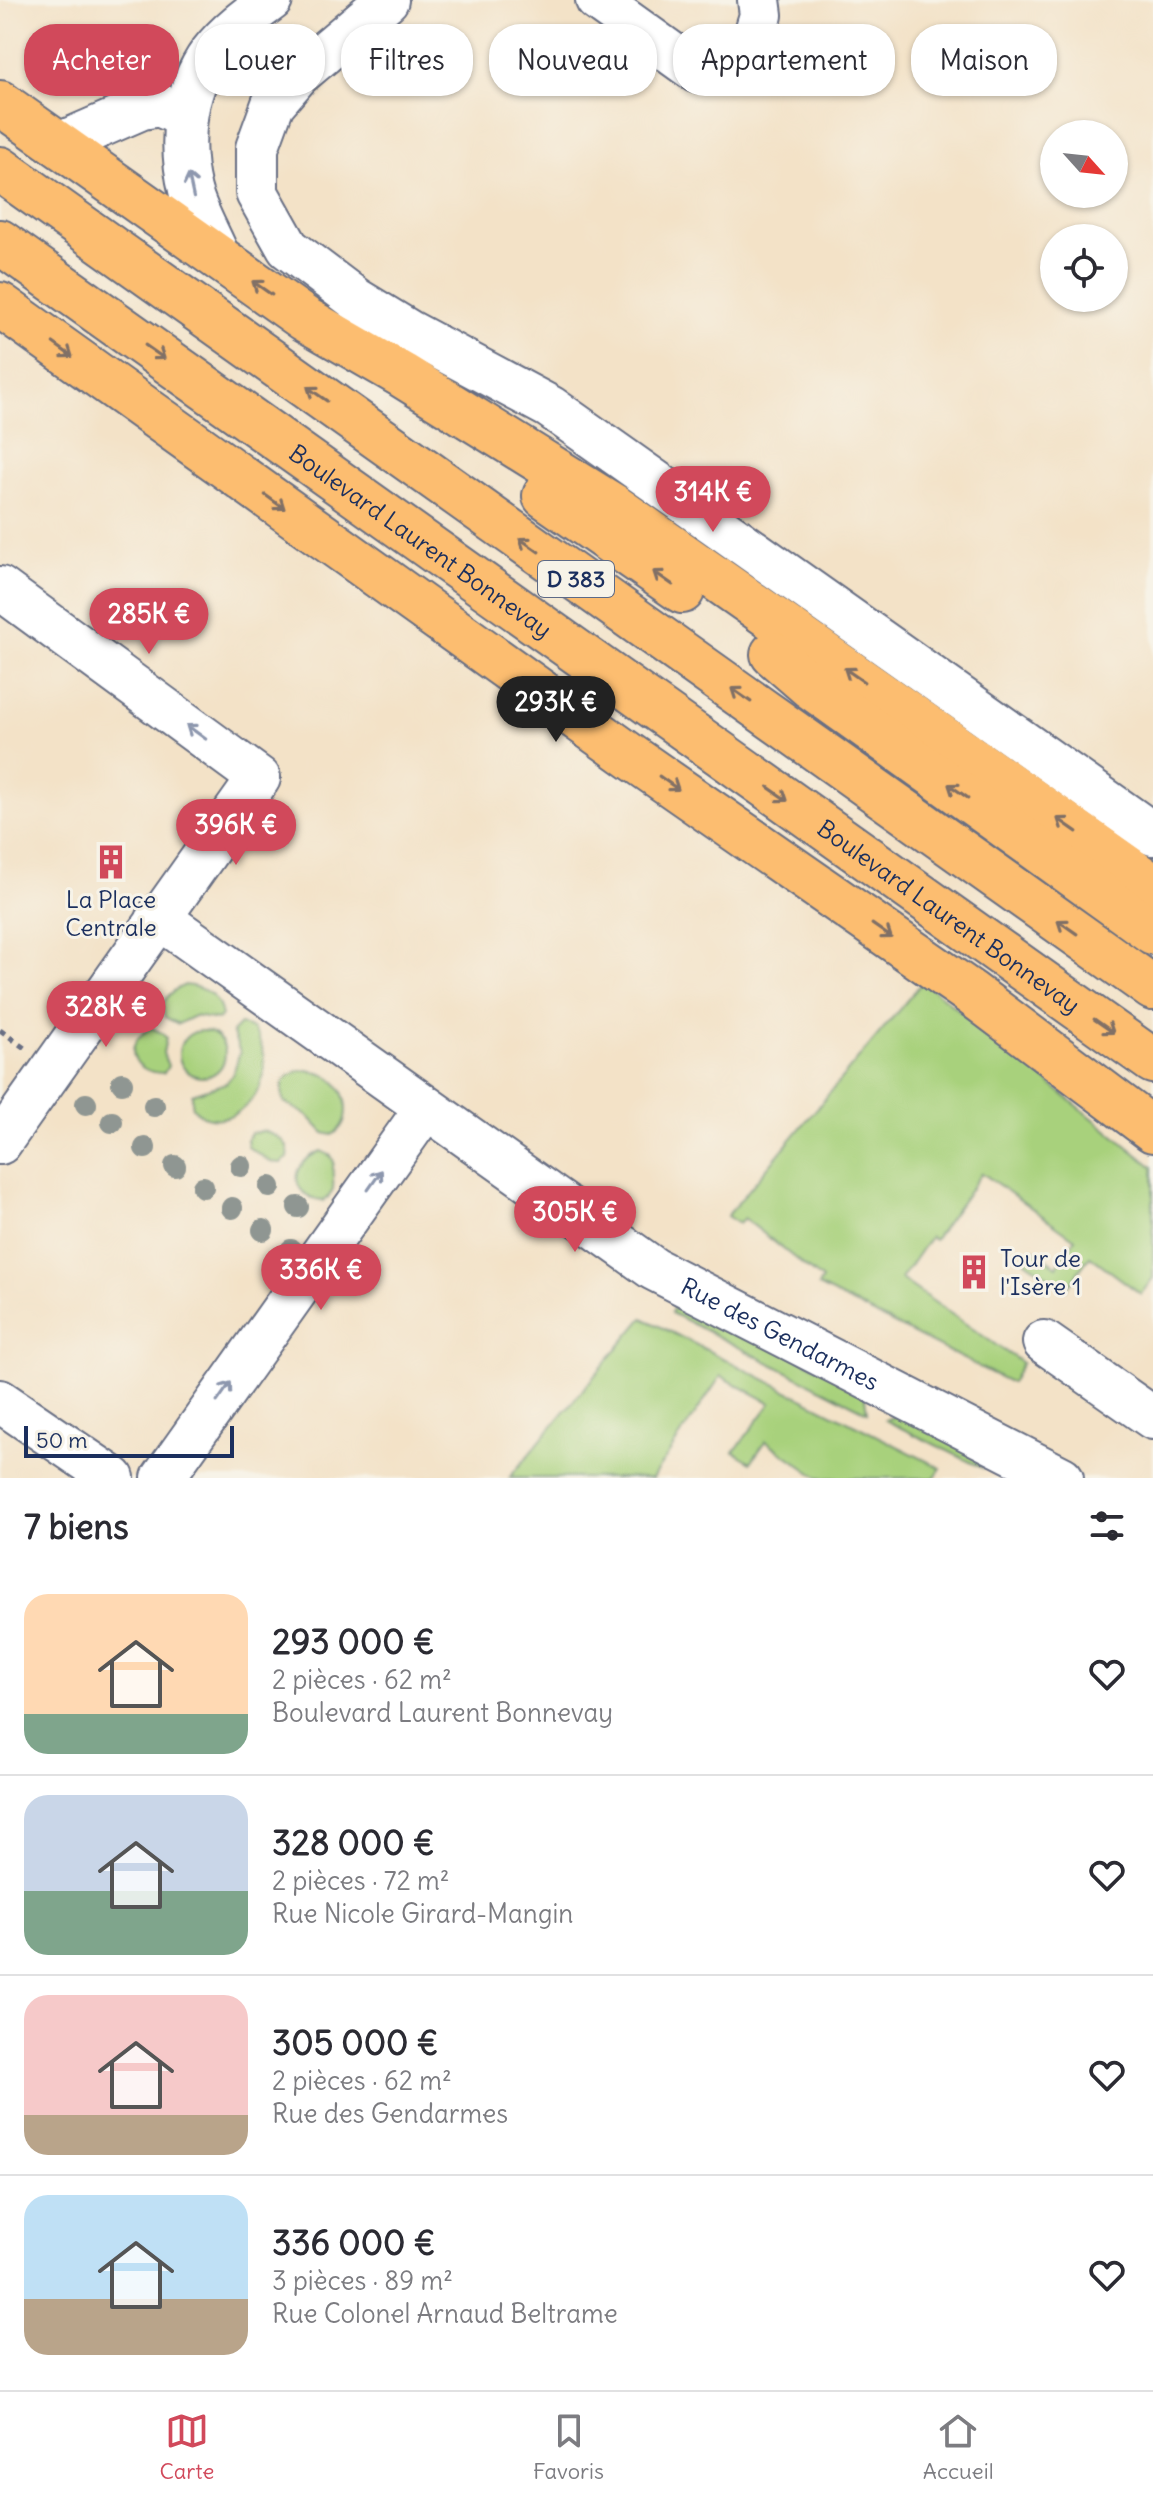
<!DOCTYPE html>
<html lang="fr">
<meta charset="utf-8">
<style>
body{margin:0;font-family:Delius,sans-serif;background:#f2f2f3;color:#2b2b33;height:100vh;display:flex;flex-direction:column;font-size:30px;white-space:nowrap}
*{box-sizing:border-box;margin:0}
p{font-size:26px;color:#7c7c81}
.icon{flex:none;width:44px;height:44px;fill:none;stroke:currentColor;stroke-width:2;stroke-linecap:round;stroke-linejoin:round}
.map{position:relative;height:1478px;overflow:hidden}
.side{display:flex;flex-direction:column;background:#fff;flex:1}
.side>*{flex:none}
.top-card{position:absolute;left:24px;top:24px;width:1106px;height:72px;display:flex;gap:16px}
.needle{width:52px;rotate:117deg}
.buttons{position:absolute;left:1040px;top:120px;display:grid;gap:16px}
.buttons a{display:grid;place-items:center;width:88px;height:88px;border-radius:50%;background:#fff;box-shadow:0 2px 6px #0004;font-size:40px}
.scale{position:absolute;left:24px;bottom:20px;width:210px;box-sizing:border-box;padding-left:8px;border:4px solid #1b2f5e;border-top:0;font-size:22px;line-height:28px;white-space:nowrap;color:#1b2f5e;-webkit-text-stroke:6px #f7f3e8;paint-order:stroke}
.price{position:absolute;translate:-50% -68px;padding:0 18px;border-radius:28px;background:#d1495b;color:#fff;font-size:26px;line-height:52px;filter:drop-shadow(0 2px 4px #0008)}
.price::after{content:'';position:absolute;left:50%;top:48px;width:24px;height:18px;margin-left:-12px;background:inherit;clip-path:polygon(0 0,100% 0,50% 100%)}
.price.active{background:#222;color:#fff}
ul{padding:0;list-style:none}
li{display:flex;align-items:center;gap:24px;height:200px;padding:0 24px}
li+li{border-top:2px solid #e1e1e2}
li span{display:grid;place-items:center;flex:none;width:224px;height:160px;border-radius:24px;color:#555}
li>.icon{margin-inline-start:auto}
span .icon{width:96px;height:96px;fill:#fffc;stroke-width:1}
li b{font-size:34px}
h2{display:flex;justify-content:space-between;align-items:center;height:96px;padding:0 24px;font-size:34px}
.pill{padding:0 28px;border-radius:32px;background:#fff;box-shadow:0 2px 6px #0004;font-size:28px;line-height:72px}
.pill.active{background:#d1495b;color:#fff}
.tab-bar{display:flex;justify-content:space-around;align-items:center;height:112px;border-top:2px solid #e1e1e2;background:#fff;font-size:22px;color:#7c7c81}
.tab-bar a{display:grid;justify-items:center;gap:4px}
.tab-bar .active{color:#d1495b}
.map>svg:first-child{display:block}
.green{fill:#a8d17c;stroke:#62806d;stroke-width:2}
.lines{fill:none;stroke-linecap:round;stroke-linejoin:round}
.minor-casing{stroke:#676e83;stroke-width:46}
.major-casing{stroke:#676e83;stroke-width:48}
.highway-casing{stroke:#676e83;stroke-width:48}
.path{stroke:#676e83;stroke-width:5;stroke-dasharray:6 6;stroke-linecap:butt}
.minor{stroke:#fff;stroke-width:42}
.major{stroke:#fcbd6f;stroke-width:44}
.highway{stroke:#fcbd6f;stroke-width:44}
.tree{fill:#8f9692}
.oneway{stroke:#8d97ae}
.oneway2{stroke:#806f66}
.labels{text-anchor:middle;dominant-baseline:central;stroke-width:6;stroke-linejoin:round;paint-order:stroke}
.shield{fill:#f7f3e8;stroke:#5d6a87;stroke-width:2}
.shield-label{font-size:22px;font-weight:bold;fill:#1b2f5e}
.street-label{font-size:24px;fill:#1b2f5e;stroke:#f7f3e8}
.poi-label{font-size:24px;fill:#1b2f5e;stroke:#f7f3e8}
</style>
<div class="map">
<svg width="1153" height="1478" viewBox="0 0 1153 1478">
<rect width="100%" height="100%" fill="#f7f3e8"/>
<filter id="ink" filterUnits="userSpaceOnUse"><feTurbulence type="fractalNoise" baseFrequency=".0125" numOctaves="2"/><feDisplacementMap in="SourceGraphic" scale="16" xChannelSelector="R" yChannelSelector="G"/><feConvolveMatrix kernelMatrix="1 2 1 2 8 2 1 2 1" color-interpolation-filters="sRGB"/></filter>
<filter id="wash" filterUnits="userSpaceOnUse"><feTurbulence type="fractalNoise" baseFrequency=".006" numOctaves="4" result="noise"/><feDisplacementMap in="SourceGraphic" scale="32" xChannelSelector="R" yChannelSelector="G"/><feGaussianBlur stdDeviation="1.8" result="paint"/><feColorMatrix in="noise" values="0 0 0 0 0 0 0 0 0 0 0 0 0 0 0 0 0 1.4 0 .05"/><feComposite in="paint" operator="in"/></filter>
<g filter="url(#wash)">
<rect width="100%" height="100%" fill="#f3e2c7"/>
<path class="green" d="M923,981L1153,1167V1278L1141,1294L1090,1256L1066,1289L1026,1261L1034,1249L1057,1266L1075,1239L982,1173L934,1240L930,1237L901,1279L1022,1363L1011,1383L818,1286L822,1280L744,1218L739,1224L727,1216Z
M185,985C204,987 219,996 222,1016L218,1020L194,1016L178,1024L165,1017C158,1001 171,991 185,985Z
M240,1024L253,1029C292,1088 222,1143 192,1107V1094L226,1083L233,1074L240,1052L232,1032Z
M152,1028L162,1033L166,1038L163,1053L168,1066L164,1073C132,1074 120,1043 152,1028Z
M179 1054a23 23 0 1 1 46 0a23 23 0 1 1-46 0Z
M308,1070C316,1072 326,1074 332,1079C349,1094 352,1124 332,1135L324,1133L308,1116L284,1102C277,1081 288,1072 308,1070Z
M263,1131C277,1136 291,1141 288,1158L281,1163L271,1162L248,1147L247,1139L251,1133Z
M321,1151L331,1156L334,1162C329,1178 341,1190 323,1201C288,1195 290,1163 321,1151Z
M678,1297L864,1391L867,1412L671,1313Z
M643,1318L941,1468L934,1478H819L766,1441L751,1462L734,1452L771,1403L721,1376L652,1478H509Z
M905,1411L928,1423L979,1460L982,1468L885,1420Z"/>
</g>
<g filter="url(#ink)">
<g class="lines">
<g class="minor-casing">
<g id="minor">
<path d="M387,0L298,75L273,104L257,148V193L288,248L357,300L408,331L550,407L1153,834"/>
<path d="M597,0L696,71L726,69L751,49L761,15L759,0"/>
<path d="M59,144L142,108L159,105L186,117"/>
<path d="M219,258C210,236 196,213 190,190C179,145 183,91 211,53C227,32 249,16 271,0"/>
<path d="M0,588L259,778L0,1143"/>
<path id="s1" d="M158,917L654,1269L1062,1478"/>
<path d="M1044,1342L1153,1418"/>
<path d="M0,1401L113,1478"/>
<path d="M163,1478L426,1108"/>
</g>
</g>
<g class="major-casing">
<path id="major" d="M0,103L305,319L402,375L613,506L1153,886
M0,305L633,758L971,993L1153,1130
M545,496L682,591"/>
</g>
<g class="highway-casing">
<g id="highway">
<path d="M0,169L1153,988"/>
<path id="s2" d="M0,242L1153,1061"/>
<path d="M773,654L810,686L1153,932"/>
</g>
</g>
<path class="path" d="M0,1030L26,1049"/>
<use href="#minor" class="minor"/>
<use href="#major" class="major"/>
<use href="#highway" class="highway"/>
</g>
<g class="tree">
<circle cx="122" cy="1083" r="11"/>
<circle cx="86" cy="1104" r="11"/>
<circle cx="154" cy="1106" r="11"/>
<circle cx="112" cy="1122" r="11"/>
<circle cx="145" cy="1148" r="11"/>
<circle cx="175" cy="1166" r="11"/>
<circle cx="241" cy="1166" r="11"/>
<circle cx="203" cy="1187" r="11"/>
<circle cx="270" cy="1187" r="11"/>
<circle cx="298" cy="1207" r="11"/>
<circle cx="232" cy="1208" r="11"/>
<circle cx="263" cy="1230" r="11"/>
<circle cx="291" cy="1250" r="11"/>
</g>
<defs><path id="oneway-shaft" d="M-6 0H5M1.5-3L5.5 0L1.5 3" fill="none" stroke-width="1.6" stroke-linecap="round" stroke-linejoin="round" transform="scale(2)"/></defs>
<g class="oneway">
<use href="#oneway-shaft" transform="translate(191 186) rotate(-102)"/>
<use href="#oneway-shaft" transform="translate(196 732) rotate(-144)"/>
<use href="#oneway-shaft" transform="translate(375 1180) rotate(-55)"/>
<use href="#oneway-shaft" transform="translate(224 1392) rotate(-55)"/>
</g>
<g class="oneway2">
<use href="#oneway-shaft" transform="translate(262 288) rotate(-145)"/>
<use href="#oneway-shaft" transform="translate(63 350) rotate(36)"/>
<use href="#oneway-shaft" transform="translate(155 352) rotate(35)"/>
<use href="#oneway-shaft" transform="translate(317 394) rotate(-145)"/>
<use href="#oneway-shaft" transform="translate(275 502) rotate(36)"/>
<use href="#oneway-shaft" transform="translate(529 545) rotate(-145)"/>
<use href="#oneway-shaft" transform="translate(663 578) rotate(-145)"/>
<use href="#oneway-shaft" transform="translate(854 675) rotate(-145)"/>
<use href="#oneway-shaft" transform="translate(741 695) rotate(-145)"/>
<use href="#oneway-shaft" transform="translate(669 783) rotate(35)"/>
<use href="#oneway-shaft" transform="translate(958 791) rotate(-145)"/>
<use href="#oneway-shaft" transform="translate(778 794) rotate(35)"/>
<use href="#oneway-shaft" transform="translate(1067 825) rotate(-145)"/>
<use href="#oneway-shaft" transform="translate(1067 927) rotate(-145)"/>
<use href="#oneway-shaft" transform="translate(882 931) rotate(35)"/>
<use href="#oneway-shaft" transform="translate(1104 1026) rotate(35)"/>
</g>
</g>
<defs>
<g id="building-bare" transform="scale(2.76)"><path d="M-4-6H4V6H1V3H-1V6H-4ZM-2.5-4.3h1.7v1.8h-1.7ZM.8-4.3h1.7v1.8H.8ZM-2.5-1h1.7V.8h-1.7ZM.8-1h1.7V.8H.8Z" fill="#d1495b" stroke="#f7f3e8" stroke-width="2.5" paint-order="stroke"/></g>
</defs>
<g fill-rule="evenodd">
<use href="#building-bare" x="111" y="862"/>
<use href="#building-bare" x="974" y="1272"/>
</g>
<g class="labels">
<rect class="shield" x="538" y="561" width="76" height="36" rx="6"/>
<g class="shield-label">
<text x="576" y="579">D 383</text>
</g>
<g class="street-label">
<text stroke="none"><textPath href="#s2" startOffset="516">Boulevard Laurent Bonnevay</textPath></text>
<text stroke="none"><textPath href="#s2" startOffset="1164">Boulevard Laurent Bonnevay</textPath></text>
<text stroke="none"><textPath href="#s1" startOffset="750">Rue des Gendarmes</textPath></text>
</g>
<g class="poi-label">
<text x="111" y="899">La Place<tspan x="111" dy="28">Centrale</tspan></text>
<text x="1000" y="1258" text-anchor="start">Tour de<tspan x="1000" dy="28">l'Isère 1</tspan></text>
</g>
</g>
</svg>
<div class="buttons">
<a><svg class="needle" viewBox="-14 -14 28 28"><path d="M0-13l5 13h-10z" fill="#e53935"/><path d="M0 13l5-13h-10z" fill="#7c7c81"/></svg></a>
<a><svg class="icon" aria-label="locate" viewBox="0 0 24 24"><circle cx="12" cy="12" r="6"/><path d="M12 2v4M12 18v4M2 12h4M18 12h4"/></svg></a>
</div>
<div class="scale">50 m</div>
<b class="price" style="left:713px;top:534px">314K €</b>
<b class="price" style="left:149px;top:656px">285K €</b>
<b class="price active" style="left:556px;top:744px">293K €</b>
<b class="price" style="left:236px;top:867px">396K €</b>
<b class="price" style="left:106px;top:1049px">328K €</b>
<b class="price" style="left:575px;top:1254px">305K €</b>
<b class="price" style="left:321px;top:1312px">336K €</b>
<div class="top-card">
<a class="pill active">Acheter</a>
<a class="pill">Louer</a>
<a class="pill">Filtres</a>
<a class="pill">Nouveau</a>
<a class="pill">Appartement</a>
<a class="pill">Maison</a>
</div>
</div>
<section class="side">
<h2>7 biens<svg class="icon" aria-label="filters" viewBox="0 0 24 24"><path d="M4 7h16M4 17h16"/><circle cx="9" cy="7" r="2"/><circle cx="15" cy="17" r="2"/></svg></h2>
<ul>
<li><span style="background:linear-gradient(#ffd9b3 75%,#7fa58c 0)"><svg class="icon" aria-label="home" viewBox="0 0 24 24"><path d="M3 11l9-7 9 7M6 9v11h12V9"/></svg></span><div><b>293 000 €</b><p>2 pièces · 62 m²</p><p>Boulevard Laurent Bonnevay</p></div><svg class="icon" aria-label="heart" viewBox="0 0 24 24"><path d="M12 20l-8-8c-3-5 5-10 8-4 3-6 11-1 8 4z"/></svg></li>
<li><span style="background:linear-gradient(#c9d6e8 60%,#7fa58c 0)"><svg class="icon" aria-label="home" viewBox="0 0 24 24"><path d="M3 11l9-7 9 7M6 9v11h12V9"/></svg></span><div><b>328 000 €</b><p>2 pièces · 72 m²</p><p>Rue Nicole Girard-Mangin</p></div><svg class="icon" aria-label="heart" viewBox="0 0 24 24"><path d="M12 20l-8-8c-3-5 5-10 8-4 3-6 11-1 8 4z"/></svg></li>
<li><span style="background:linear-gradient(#f6c9c9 75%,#b9a48a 0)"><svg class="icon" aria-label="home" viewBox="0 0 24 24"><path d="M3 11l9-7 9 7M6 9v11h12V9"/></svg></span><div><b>305 000 €</b><p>2 pièces · 62 m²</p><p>Rue des Gendarmes</p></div><svg class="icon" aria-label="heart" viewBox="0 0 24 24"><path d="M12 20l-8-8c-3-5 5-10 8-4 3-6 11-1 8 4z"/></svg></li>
<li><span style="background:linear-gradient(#bfe0f5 65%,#b9a48a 0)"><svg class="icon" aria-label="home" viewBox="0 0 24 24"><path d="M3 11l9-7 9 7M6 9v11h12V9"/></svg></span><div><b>336 000 €</b><p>3 pièces · 89 m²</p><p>Rue Colonel Arnaud Beltrame</p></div><svg class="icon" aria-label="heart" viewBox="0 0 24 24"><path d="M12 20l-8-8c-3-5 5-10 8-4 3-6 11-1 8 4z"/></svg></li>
</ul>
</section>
<nav class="tab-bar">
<a class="active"><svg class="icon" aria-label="map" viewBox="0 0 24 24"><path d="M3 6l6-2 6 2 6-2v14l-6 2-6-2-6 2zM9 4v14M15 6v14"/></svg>Carte</a>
<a><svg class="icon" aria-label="saved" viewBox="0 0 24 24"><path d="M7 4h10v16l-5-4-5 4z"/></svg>Favoris</a>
<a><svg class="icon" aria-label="home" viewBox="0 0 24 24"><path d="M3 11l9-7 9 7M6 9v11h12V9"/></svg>Accueil</a>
</nav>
